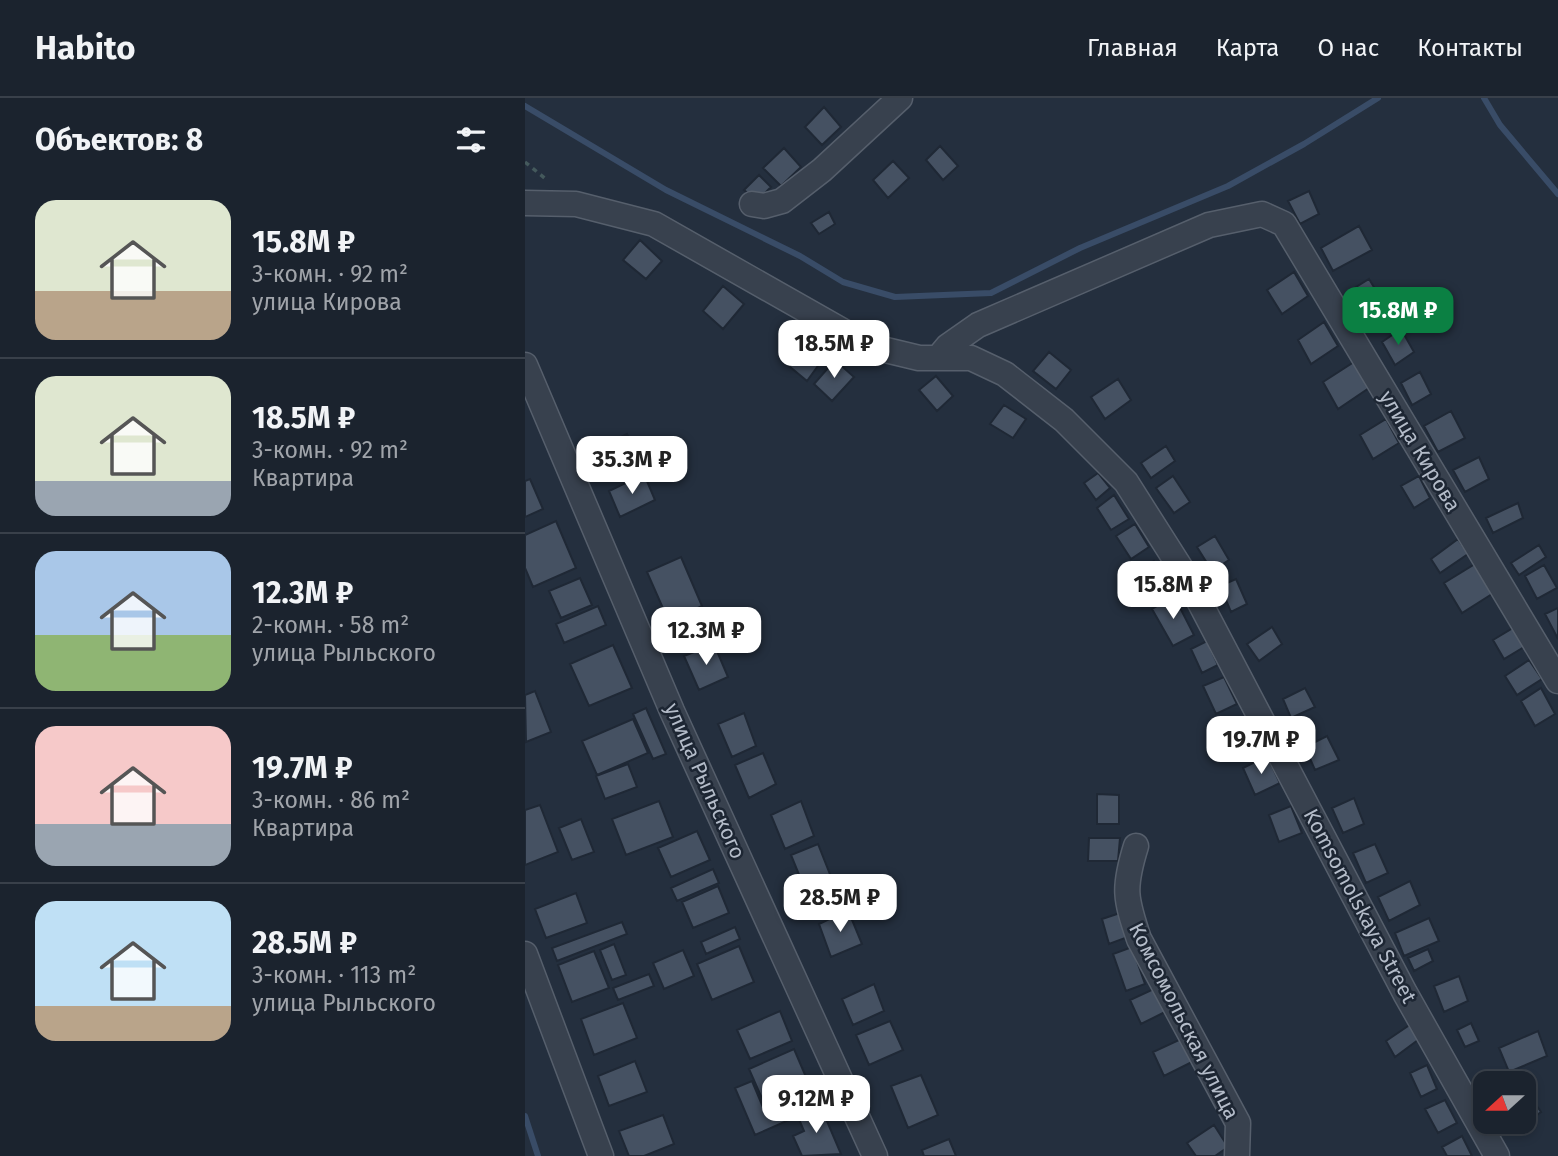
<!DOCTYPE html>
<html lang="ru">
<meta charset="utf-8">
<style>
body{margin:0;font-family:"Fira Sans",sans-serif;background:#242b36;color:#f1f3f6;height:100vh;display:flex;flex-direction:column;font-size:26px;white-space:nowrap}
*{box-sizing:border-box;margin:0}
p{font-size:23px;color:#a0a4aa}
.icon{flex:none;width:38px;height:38px;fill:none;stroke:currentColor;stroke-width:2;stroke-linecap:round;stroke-linejoin:round}
.map{position:relative;flex:1;overflow:hidden}
.sheet{display:flex;flex-direction:column;background:#1b232e;width:525px}
.sheet>*{flex:none}
.needle{width:46px;rotate:249deg}
.tools{position:absolute;left:948px;top:973px;display:grid;gap:14px}
.tools a{display:grid;place-items:center;width:63px;height:63px;border-radius:14px;background:#1b232e;box-shadow:0 4px 10px #0003,0 0 0 2px #39404a;font-size:35px}
.price{position:absolute;translate:-50% -60px;padding:0 16px;border-radius:14px;background:#fff;color:#222;font-size:23px;line-height:46px;filter:drop-shadow(0 2px 4px #0008)}
.price::after{content:'';position:absolute;left:50%;top:42px;width:21px;height:16px;margin-left:-10px;background:inherit;clip-path:polygon(0 0,100% 0,50% 100%)}
.price.on{background:#0b8043;color:#fff}
ul{padding:0;list-style:none}
li{display:flex;align-items:center;gap:21px;height:175px;padding:0 35px}
li+li{border-top:2px solid #39404a}
li span{display:grid;place-items:center;flex:none;width:196px;height:140px;border-radius:21px;color:#555}
li>.icon{margin-inline-start:auto}
span .icon{width:84px;height:84px;fill:#fffc;stroke-width:1}
li b{font-size:30px}
h2{display:flex;justify-content:space-between;align-items:center;height:84px;padding:0 35px;font-size:30px}
header{display:flex;align-items:center;gap:42px;box-sizing:border-box;height:98px;padding:0 35px;background:#1b232e;border-bottom:2px solid #39404a}
header strong{font-size:33px}
nav{display:flex;gap:38px;margin-inline-start:auto;font-size:24px}
main{display:flex;flex:1;min-height:0}
.map>svg:first-child{display:block}
.lines{fill:none;stroke-linecap:round;stroke-linejoin:round}
.stream{stroke:#394c67;stroke-width:6}
.building{fill:#455162;stroke:#1f2835;stroke-width:2}
.minor-casing{stroke:#565f6c;stroke-width:27}
.path{stroke:#44595c;stroke-width:3.5;stroke-dasharray:5 5;stroke-linecap:butt}
.minor{stroke:#38414e;stroke-width:24}
.labels{text-anchor:middle;dominant-baseline:central;stroke-width:5;stroke-linejoin:round;paint-order:stroke}
.street-label{font-size:21px;fill:#b4bcc9;stroke:#1d2633}
</style>
<header>
<strong>Habito</strong>
<nav><a>Главная</a><a>Карта</a><a>О нас</a><a>Контакты</a></nav>
</header>
<main>
<section class="sheet">
<h2>Объектов: 8<svg class="icon" aria-label="filters" viewBox="0 0 24 24"><path d="M4 7h16M4 17h16"/><circle cx="9" cy="7" r="2"/><circle cx="15" cy="17" r="2"/></svg></h2>
<ul>
<li><span style="background:linear-gradient(#dfe7d0 65%,#b9a48a 0)"><svg class="icon" aria-label="home" viewBox="0 0 24 24"><path d="M3 11l9-7 9 7M6 9v11h12V9"/></svg></span><div><b>15.8M ₽</b><p>3-комн. · 92 m²</p><p>улица Кирова</p></div></li>
<li><span style="background:linear-gradient(#dfe7d0 75%,#9aa5b1 0)"><svg class="icon" aria-label="home" viewBox="0 0 24 24"><path d="M3 11l9-7 9 7M6 9v11h12V9"/></svg></span><div><b>18.5M ₽</b><p>3-комн. · 92 m²</p><p>Квартира</p></div></li>
<li><span style="background:linear-gradient(#a9c7e8 60%,#8fb573 0)"><svg class="icon" aria-label="home" viewBox="0 0 24 24"><path d="M3 11l9-7 9 7M6 9v11h12V9"/></svg></span><div><b>12.3M ₽</b><p>2-комн. · 58 m²</p><p>улица Рыльского</p></div></li>
<li><span style="background:linear-gradient(#f6c9c9 70%,#9aa5b1 0)"><svg class="icon" aria-label="home" viewBox="0 0 24 24"><path d="M3 11l9-7 9 7M6 9v11h12V9"/></svg></span><div><b>19.7M ₽</b><p>3-комн. · 86 m²</p><p>Квартира</p></div></li>
<li><span style="background:linear-gradient(#bfe0f5 75%,#b9a48a 0)"><svg class="icon" aria-label="home" viewBox="0 0 24 24"><path d="M3 11l9-7 9 7M6 9v11h12V9"/></svg></span><div><b>28.5M ₽</b><p>3-комн. · 113 m²</p><p>улица Рыльского</p></div></li>
</ul>
</section>
<div class="map">
<svg width="1033" height="1058" viewBox="0 0 1033 1058">
<rect width="100%" height="100%" fill="#242f3e"/>
<g class="lines">
<path class="stream" d="M959,0L975,27L1033,96
M0,8L141,92L275,158L318,184L370,199L466,195L555,150L703,88L779,46L853,0
M0,1018L13,1058"/>
</g>
<path class="building" d="M299,9L316,29L297,47L280,29Z
M415,48L433,68L418,82L401,62Z
M259,50L276,69L256,88L238,70Z
M368,63L384,80L363,100L348,82Z
M234,77L246,89L232,103L219,92Z
M784,93L794,116L775,126L763,103Z
M304,114L310,126L294,136L286,125Z
M834,128L847,152L808,173L796,150Z
M115,142L137,163L121,181L98,162Z
M769,174L783,198L757,216L742,192Z
M844,181L858,204L837,218L823,194Z
M198,188L219,206L198,231L178,213Z
M799,224L813,248L786,266L773,242Z
M876,231L889,254L870,267L857,244Z
M278,250L295,265L282,283L264,268Z
M524,254L546,272L531,291L508,273Z
M310,262L329,279L307,303L289,286Z
M829,264L844,290L813,311L798,284Z
M895,274L906,296L887,307L876,285Z
M411,278L428,298L412,313L394,292Z
M593,281L606,302L580,321L566,299Z
M479,307L501,321L488,340L465,326Z
M926,313L940,340L913,354L899,328Z
M861,321L874,345L848,361L835,337Z
M102,336L113,363L78,381L67,354Z
M641,348L650,363L626,380L616,365Z
M954,359L964,381L940,394L928,372Z
M573,375L585,390L571,402L559,385Z
M119,376L130,402L95,419L84,393Z
M648,378L665,404L649,415L631,390Z
M894,378L905,400L889,410L876,388Z
M5,381L18,411L0,419V383Z
M589,397L604,421L586,432L572,410Z
M993,405L998,420L968,435L961,420Z
M31,423L51,470L8,489L0,470V437Z
M610,426L624,449L606,461L591,438Z
M690,438L704,462L687,473L672,449Z
M933,441L943,456L915,475L906,461Z
M1014,447L1021,459L994,477L986,465Z
M156,459L177,508L144,524L122,474Z
M629,463L639,481L616,496L605,477Z
M950,466L967,496L937,515L919,485Z
M1019,467L1032,490L1012,501L1000,478Z
M55,480L67,507L36,520L24,493Z
M711,481L722,506L706,514L695,488Z
M649,498L669,537L648,548L627,511Z
M73,508L81,527L39,545L31,526Z
M1033,510V541L1020,516Z
M747,529L757,546L734,563L722,546Z
M988,530L999,549L979,561L968,542Z
M682,543L693,567L677,575L666,551Z
M189,546L203,579L174,592L159,558Z
M88,547L107,590L64,608L45,566Z
M1004,562L1017,581L992,597L980,578Z
M699,579L712,606L691,616L678,588Z
M780,590L790,609L766,620L758,601Z
M1016,590L1030,616L1010,628L996,603Z
M10,593L26,634L1,644L0,597Z
M121,610L141,656L128,661L108,616Z
M219,615L231,648L207,659L193,626Z
M717,620L729,646L706,658L694,631Z
M108,621L123,655L72,677L57,643Z
M802,638L814,662L790,672L780,649Z
M238,655L251,686L224,700L210,667Z
M742,658L755,685L730,697L718,670Z
M103,666L112,689L80,701L71,678Z
M572,696L594,697V726H572Z
M829,700L839,726L818,735L807,710Z
M134,703L148,739L101,757L87,721Z
M276,703L289,738L260,751L246,717Z
M15,707L33,754L0,767V712Z
M766,708L777,735L754,744L744,717Z
M56,721L69,754L47,762L34,730Z
M172,733L185,762L146,779L133,750Z
M564,740H595L593,763H563Z
M293,746L308,784L281,794L266,757Z
M850,746L863,775L841,785L828,755Z
M188,771L194,785L152,803L146,790Z
M885,783L895,807L864,823L853,799Z
M193,788L204,815L168,830L157,804Z
M51,795L62,825L21,840L10,811Z
M323,812L337,846L306,859L294,826Z
M595,815L603,839L584,846L577,821Z
M904,820L914,843L879,858L870,835Z
M97,824L102,836L32,863L27,850Z
M210,829L215,841L181,856L176,844Z
M89,846L101,877L87,882L75,852Z
M214,848L229,884L187,902L172,866Z
M607,849L620,886L601,893L588,856Z
M903,851L908,863L889,873L883,860Z
M158,852L169,878L139,891L128,865Z
M69,853L84,890L47,904L33,867Z
M124,876L129,888L93,902L88,890Z
M934,878L943,903L919,914L909,888Z
M349,886L359,913L328,927L317,901Z
M633,889L644,912L616,926L605,902Z
M98,905L112,940L69,957L56,921Z
M255,913L267,943L225,961L212,932Z
M365,923L378,952L344,967L331,937Z
M889,924L897,939L870,959L861,943Z
M946,925L954,943L940,949L932,932Z
M1013,933L1022,958L984,974L974,950Z
M656,941L667,964L639,978L628,954Z
M269,951L284,986L239,1005L224,971Z
M110,963L122,994L84,1008L73,978Z
M902,967L912,991L896,999L885,975Z
M396,977L413,1017L383,1030L366,988Z
M227,983L240,1014L294,991L300,1006L230,1037L210,990Z
M1005,998L1016,1014L993,1031L989,1024H999V1002Z
M920,1002L932,1025L913,1035L900,1011Z
M296,1009L316,1056L277,1058L268,1038L279,1033L273,1019Z
M138,1017L149,1046L119,1058H104L94,1033Z
M689,1027L703,1049L690,1058H671L662,1045Z
M937,1038L947,1058H922L917,1049Z
M424,1041L431,1058H399L397,1052Z"/>
<g class="lines">
<g class="minor-casing">
<path id="minor" d="M0,105L51,106L129,126L344,248L394,260H446L480,276L539,322L601,384L662,480L880,895L972,1058
M227,106L239,108L257,103L297,72L375,0
M413,260L423,248L453,227L684,127L737,116L759,126L1033,583
M0,267L147,613L350,1058
M611,748C598,790 600,800 614,841L713,1025L712,1058
M0,856L76,1058"/>
</g>
<path class="path" d="M0,64L22,82"/>
<use href="#minor" class="minor"/>
</g>
<g class="labels">
<g class="street-label">
<text transform="translate(895 353) rotate(59)">улица Кирова</text>
<text transform="translate(180 683) rotate(66)">улица Рыльского</text>
<text transform="translate(835 808) rotate(62)">Komsomolskaya Street</text>
<text transform="translate(659 923) rotate(63)">Комсомольская улица</text>
</g>
</g>
</svg>
<div class="tools">
<a><svg class="needle" viewBox="-14 -14 28 28"><path d="M0-13l5 13h-10z" fill="#e53935"/><path d="M0 13l5-13h-10z" fill="#a0a4aa"/></svg></a>
</div>
<b class="price on" style="left:873px;top:249px">15.8M ₽</b>
<b class="price" style="left:309px;top:282px">18.5M ₽</b>
<b class="price" style="left:107px;top:398px">35.3M ₽</b>
<b class="price" style="left:648px;top:523px">15.8M ₽</b>
<b class="price" style="left:181px;top:569px">12.3M ₽</b>
<b class="price" style="left:736px;top:678px">19.7M ₽</b>
<b class="price" style="left:315px;top:836px">28.5M ₽</b>
<b class="price" style="left:291px;top:1037px">9.12M ₽</b>
</div>
</main>
